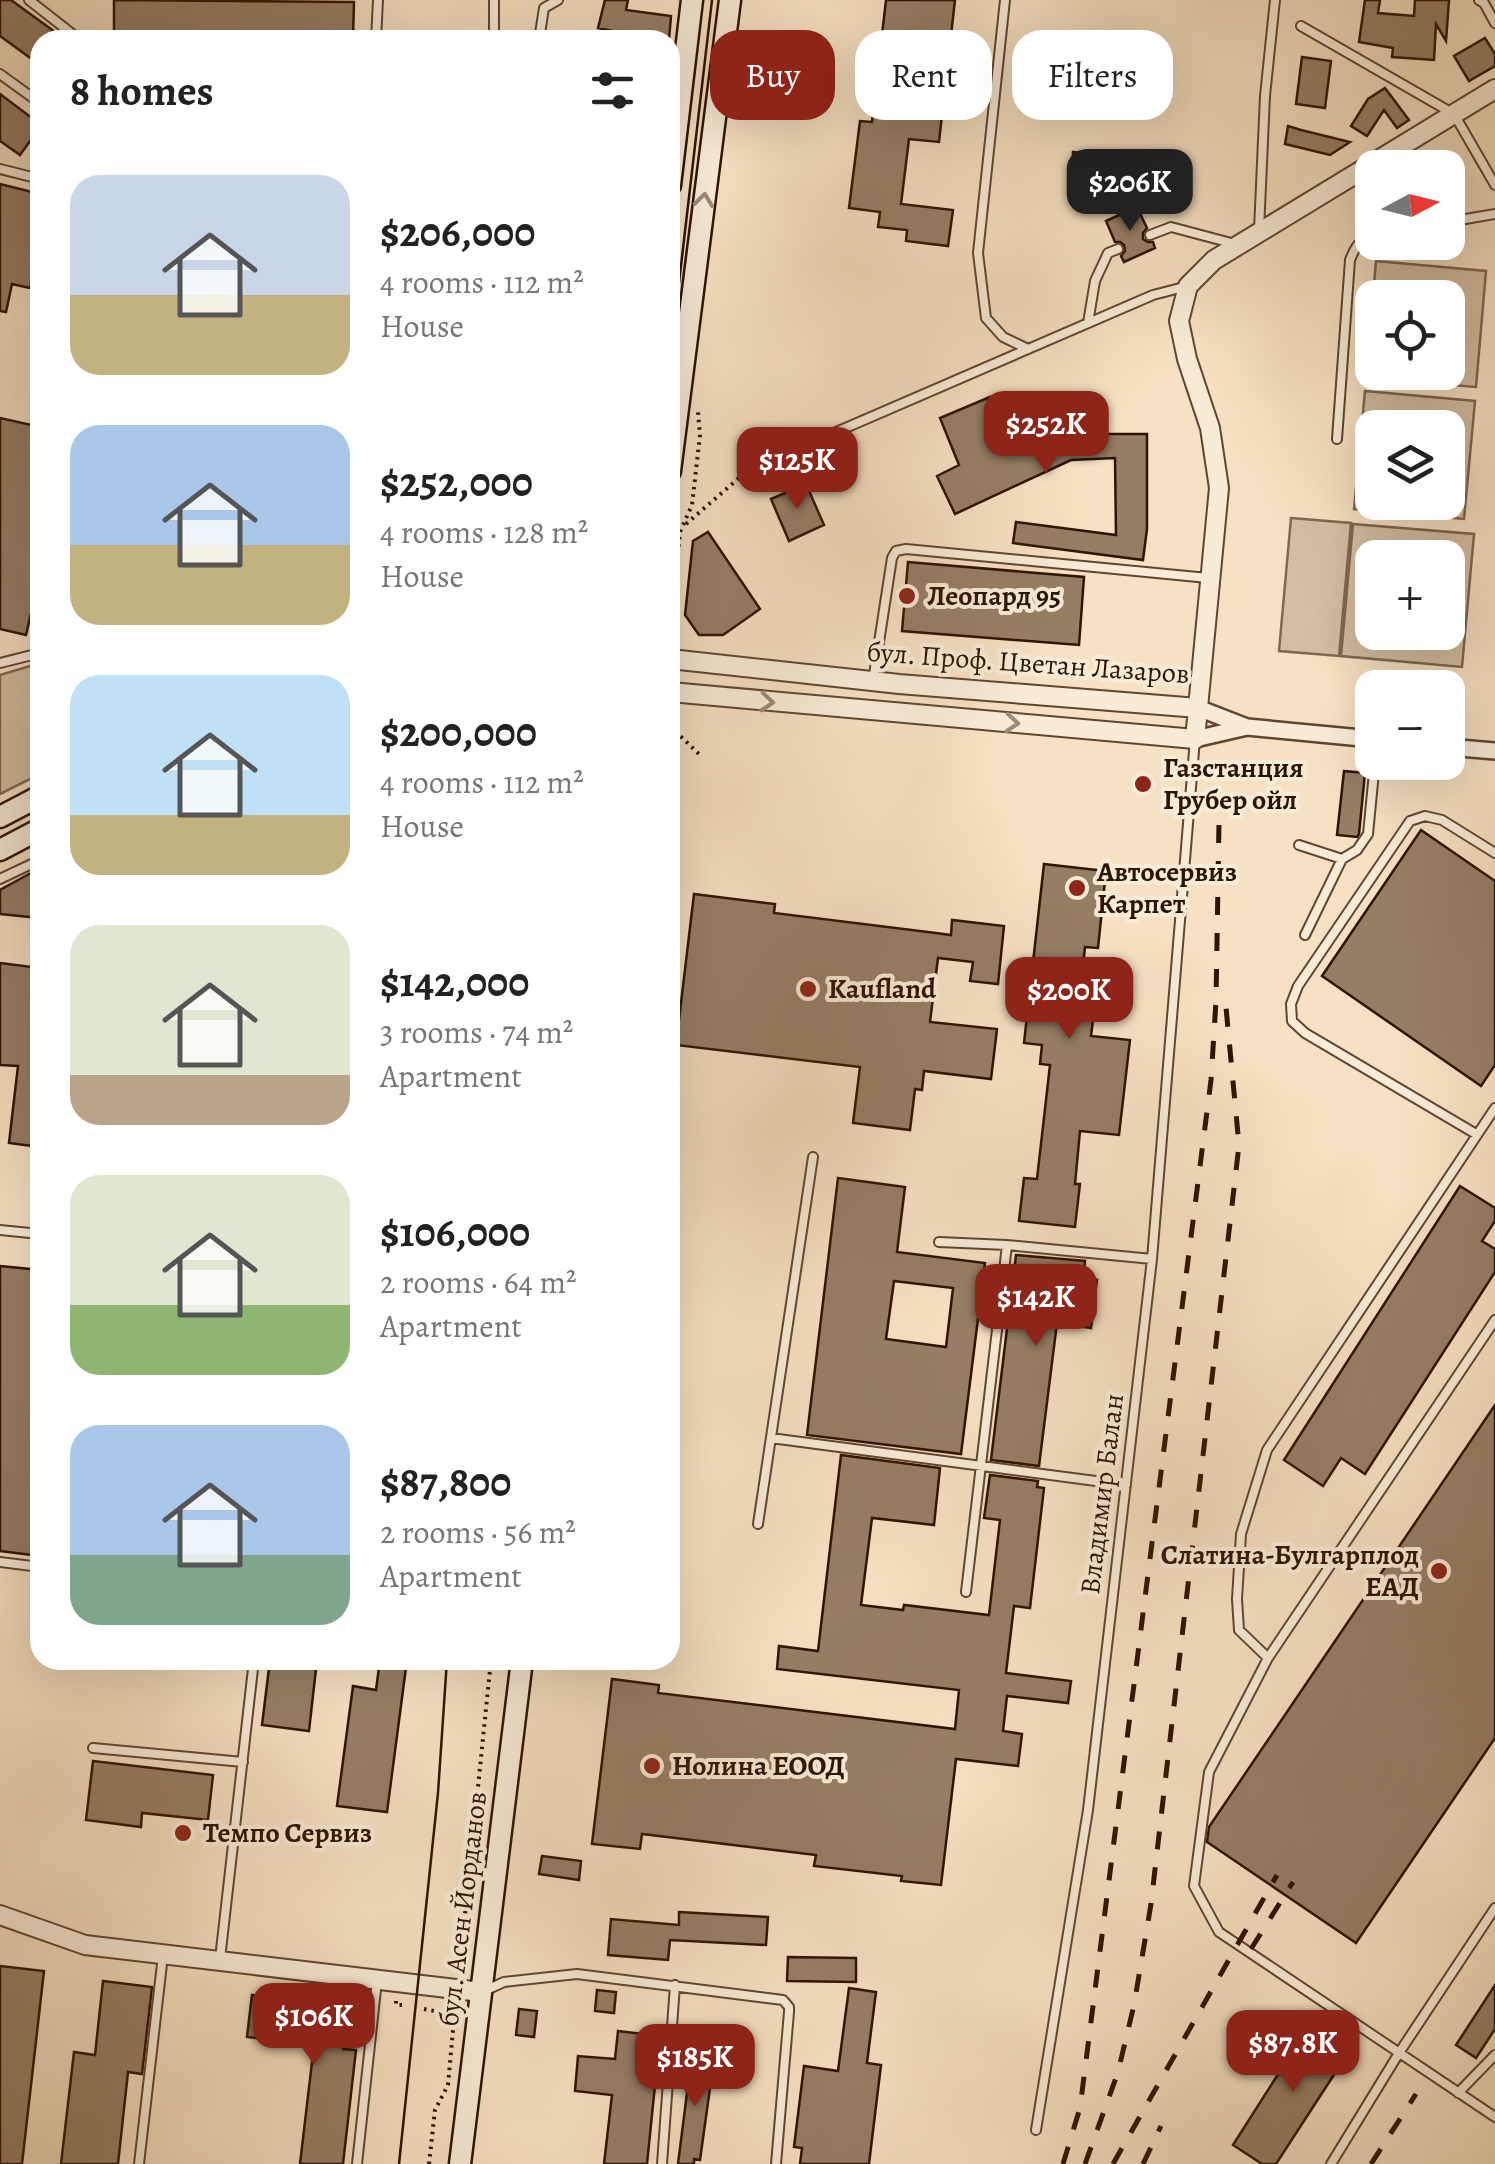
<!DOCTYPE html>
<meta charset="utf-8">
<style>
body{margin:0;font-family:Alegreya,serif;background:#f6f6f6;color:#222;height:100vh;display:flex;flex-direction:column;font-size:38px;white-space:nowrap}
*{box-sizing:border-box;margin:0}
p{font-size:32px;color:#767676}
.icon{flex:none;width:55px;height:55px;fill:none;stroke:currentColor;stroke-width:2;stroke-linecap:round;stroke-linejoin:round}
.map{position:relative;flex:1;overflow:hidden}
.side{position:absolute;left:30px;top:30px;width:650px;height:1640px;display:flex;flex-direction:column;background:#fff;border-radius:30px;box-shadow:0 10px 40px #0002}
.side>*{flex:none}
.banner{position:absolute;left:710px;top:30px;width:635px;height:90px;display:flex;gap:20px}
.needle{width:65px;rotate:83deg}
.tools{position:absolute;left:1355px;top:150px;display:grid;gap:20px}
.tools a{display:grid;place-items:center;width:110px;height:110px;border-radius:20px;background:#fff;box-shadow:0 10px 40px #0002;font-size:50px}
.price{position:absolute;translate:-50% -85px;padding:0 22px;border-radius:20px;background:#8f2418;color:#fff;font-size:32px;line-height:65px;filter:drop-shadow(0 2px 5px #0008)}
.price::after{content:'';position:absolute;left:50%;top:60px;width:30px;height:22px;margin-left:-15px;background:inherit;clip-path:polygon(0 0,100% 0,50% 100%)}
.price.on{background:#222;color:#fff}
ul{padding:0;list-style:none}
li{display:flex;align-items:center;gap:30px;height:250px;padding:0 40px}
li span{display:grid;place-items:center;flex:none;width:280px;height:200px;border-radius:30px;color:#555}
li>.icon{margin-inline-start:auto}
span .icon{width:120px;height:120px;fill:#fffc;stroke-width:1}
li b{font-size:42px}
h2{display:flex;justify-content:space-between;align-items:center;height:120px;padding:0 40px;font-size:42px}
.tag{padding:0 35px;border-radius:30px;background:#fff;box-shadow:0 10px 40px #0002;font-size:35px;line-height:90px}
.tag.on{background:#8f2418;color:#fff}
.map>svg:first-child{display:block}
.green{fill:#d4bea1;stroke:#816850;stroke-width:2.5;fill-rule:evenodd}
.building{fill:#967e65;stroke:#2e1300;stroke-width:2.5;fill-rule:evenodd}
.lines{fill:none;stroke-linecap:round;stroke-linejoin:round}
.service-casing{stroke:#604630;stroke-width:12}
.minor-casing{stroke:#604630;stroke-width:20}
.tertiary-casing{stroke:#604630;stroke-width:22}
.secondary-casing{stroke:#2e1300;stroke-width:25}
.path{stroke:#2e1300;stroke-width:4;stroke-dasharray:2.5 5;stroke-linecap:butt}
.service{stroke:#f9ecd7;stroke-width:8}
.minor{stroke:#f9ecd7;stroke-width:15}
.tertiary{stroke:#f9ecd7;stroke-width:18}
.secondary{stroke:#f9ecd7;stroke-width:20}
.tram{stroke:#2e1300;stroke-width:2.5}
.rail{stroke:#2e1300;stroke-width:5;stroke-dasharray:18 18;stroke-linecap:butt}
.oneway{stroke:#9e8a76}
.poi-dot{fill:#8f2418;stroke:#f9ecd7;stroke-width:4}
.labels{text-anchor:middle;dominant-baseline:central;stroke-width:8;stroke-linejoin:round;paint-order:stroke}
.poi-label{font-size:28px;font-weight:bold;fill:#2e1300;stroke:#f9ecd7;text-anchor:start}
.street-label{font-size:28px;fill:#2e1300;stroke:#f9ecd7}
</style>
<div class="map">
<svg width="1495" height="2164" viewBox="0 0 1495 2164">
<rect width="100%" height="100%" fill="#f6e1c2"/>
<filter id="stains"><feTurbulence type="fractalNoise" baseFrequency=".002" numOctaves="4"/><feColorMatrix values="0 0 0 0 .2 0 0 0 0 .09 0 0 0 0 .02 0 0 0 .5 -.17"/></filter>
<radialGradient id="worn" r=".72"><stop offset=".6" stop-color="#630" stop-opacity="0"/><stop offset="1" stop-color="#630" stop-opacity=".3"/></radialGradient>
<path class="green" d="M1376,261L1486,271L1476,387L1366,378L1372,302V372H1448V298L1373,297Z
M1365,391L1475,401L1464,519L1354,509ZM1372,428H1448V502H1372Z
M1291,518L1351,523L1339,656L1279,651Z
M1353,524L1474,534L1462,667L1341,656ZM1372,558H1448V632H1372Z
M40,663V774L0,794V675Z"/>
<path class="building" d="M0,0H11L66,40H40V65L0,36Z
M114,0L354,2L353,38L114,35Z
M605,0H628L626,10L671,16L669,40H641V37L598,28Z
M886,0H955L939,142L909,139L901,204L953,210L948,246L906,241L907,230L878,227L880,212L849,208L860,121L872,122Z
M1365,0H1380L1378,13L1414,16L1415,0H1449L1446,41L1436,24L1434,60L1392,57L1393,48L1359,42Z
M1485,38L1495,54V66L1469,81L1454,56Z
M1302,57L1331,61L1325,108L1296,104Z
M1385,88L1409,120L1397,128L1384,110L1367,136L1351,126L1368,99Z
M0,94L40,124V127L20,155L0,141Z
M1288,126L1301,130L1350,142L1330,155L1285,144Z
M1073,152L1097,154L1095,175L1072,173Z
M0,184L40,194V244L30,288L12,284L6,312L0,311Z
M1137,207L1147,228L1143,233V239L1148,242H1153L1155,248L1124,262L1121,256L1125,251L1124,245L1120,242H1115L1106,221Z
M990,397L1008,442L1056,420L1062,434H1147V529L1143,560L1013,543L1016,522L1116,535L1115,458L1071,460L955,514L937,476L959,465L940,418Z
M0,418L40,427V574L26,635L0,629Z
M806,484L824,525L789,541L771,499Z
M708,532L760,609L723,635H699L685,615L693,541Z
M908,562L1084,577L1079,645L902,631Z
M1344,771L1365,773L1359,834L1357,837L1337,835Z
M1421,830L1495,881V1065L1481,1086L1322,976Z
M1044,864L1106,871L1098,948L1085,947L1079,1002L1095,1004L1091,1036L1130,1040L1119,1135L1080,1131L1075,1184H1080L1075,1227L1019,1221L1024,1178L1037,1179L1050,1065L1040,1064L1042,1045L1024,1043Z
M40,868V918L0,914V890Z
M694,894L775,904L774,913L936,933L951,935L952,920L1004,926L998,984L970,981L973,962L938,958L930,1022L997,1029L991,1079L924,1071L922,1090L915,1089L910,1130L853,1123L860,1067L676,1045Z
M0,963L40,968V1147L9,1143L18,1066L0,1065Z
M838,1178L905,1187L897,1252L985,1263L961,1454L807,1435ZM894,1281L953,1288L946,1347L886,1339Z
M1460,1186L1495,1208V1221L1482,1241L1495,1249V1272L1365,1474L1341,1458L1323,1486L1284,1460Z
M1016,1255L1085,1261L1083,1279L1097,1280L1091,1328L1057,1323L1039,1466L991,1460Z
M0,1266L40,1270V1556L0,1551Z
M1495,1405V1738L1356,1943L1207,1842L1209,1827Z
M841,1455L940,1468L934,1525L872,1518L861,1605L903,1610L904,1605L989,1615L1000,1520L984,1518L990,1475L1038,1481L1037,1487L1044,1488L1030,1608L1014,1606L1006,1673L1071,1681L1068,1703L1007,1696L1003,1731L1022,1734L1018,1766L956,1759L941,1885L901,1881L902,1876L814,1866L816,1855L642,1834L640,1849L592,1844L612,1679L659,1685L658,1693L955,1729L959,1690L777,1669L779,1646L818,1651Z
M270,1660H317L309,1731L262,1725Z
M380,1660H407L387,1812L337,1806L353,1686L376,1690Z
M93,1761L213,1775L208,1820L142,1813L141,1827L86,1820Z
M542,1856L581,1861L579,1880L539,1874Z
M679,1912L768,1917L766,1945L670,1940L668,1960L608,1955L611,1919L679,1925Z
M788,1957L856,1958V1982L787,1981Z
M0,1966L44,1971L22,2164H0Z
M103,1981L152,1987L142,2074L128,2072L118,2164H61L74,2052L95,2055Z
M1495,1985V2029L1476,2058L1456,2045Z
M849,1988L876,1992L867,2063L881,2065L869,2164H800L802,2148L794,2147L804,2066L838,2071Z
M597,1990L616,1992L614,2013L595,2011Z
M252,1995L348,2006L343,2049L356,2050L343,2164H300L314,2045L247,2037Z
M519,2009L537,2011L534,2037L516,2035Z
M1312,2021L1352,2047L1276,2164H1262L1233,2145Z
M618,2031L660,2036L647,2164H604L612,2095L575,2091L578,2056L615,2059Z
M689,2052L707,2054L705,2087L710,2088L700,2160L694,2159V2164H678L688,2085L685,2084Z"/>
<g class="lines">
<g class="service-casing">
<path id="service" d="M29,0L80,40
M494,0V40
M1005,0L978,253L986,318L1003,337L1028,349
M1479,0L1484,3L1495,23
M1301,26L1454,114L1495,185
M376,40L378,0
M539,40L544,8L558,0
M0,74L40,103
M0,169L40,179
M1448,222L1495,214
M1259,230L1265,96L1275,0
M1150,235L1171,227L1235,244
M1088,323L1095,281L1108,253L1118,249
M1337,439L1350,260C1355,247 1359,241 1372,235
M746,471L1153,295L1184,287
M0,663L40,653
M873,681L892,558L896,551L906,549L1208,578
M1299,845L1342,859L1357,850L1368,834L1375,762
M0,879L40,860
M1305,935L1342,859
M1476,1134L1305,1033L1292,1021L1291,1004L1298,986L1410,821L1425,816L1442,820L1495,853
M0,1230L40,1234
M939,1242L1007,1245L1152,1259
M1495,1320L1268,1658L1209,1772L1194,1886L1219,1932L1495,2117
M771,1438L1126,1485
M758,1524L813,1157
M0,1562L40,1567
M966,1592L1007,1245
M1268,1658L1239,1630L1237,1599L1241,1534L1267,1450L1495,1108
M93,1748L243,1762
M220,1959L254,1660
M484,1991L504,1982L577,1974L783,2000L789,2007V2012L776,2164
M1458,2093L1495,2055
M1036,2130L1088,1810L1152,1259L1195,739
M139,2164L163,1955
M357,2164L377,1980
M662,2164L675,1985
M1331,2164L1399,2053L1495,1908"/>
</g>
<g class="minor-casing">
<path id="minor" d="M1198,708L1247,727L1372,739
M1195,739L1247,727
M1448,747L1495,751"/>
</g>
<g class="tertiary-casing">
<path id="tertiary" d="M670,659L899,684L1198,708
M670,692L1195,739L1219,488L1210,428L1187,359L1179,321L1188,286L1214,260L1495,89
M0,1915L85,1945L481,1992"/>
</g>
<g class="secondary-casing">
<path id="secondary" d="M670,185L692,0
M670,471L730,0
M0,817L40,796
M0,850L40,829
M460,2164L522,1660"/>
</g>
<path class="path" d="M686,524L739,478
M678,642L673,635L671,625L680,532L692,505L700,435L698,412
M670,720L672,709
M670,726L702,757
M670,887L684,888
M459,1973L491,1660
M396,2001V2005H402
M424,2009L455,2015
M429,2164L435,2110L448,2085L455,2008"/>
<use href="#service" class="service"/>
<use href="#minor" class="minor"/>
<use href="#tertiary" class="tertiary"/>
<use href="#secondary" class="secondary"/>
<path class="tram" d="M670,360L712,0
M399,2164L438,1793L447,1660"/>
<path class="rail" d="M1251,1949L1293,1882
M1063,2164L1080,2108L1211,1080L1216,1001L1219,823
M1085,2164L1118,2072L1134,2005L1151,1904L1239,1145L1225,997
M1113,2164L1277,1875
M1143,2164L1161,2126
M1371,2164L1416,2094"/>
</g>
<defs><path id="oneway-chevron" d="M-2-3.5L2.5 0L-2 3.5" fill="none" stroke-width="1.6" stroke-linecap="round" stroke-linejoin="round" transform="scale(2.5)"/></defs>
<g class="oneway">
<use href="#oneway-chevron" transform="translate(704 200) rotate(-83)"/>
<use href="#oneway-chevron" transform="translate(767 702) rotate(5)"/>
<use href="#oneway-chevron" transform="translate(1012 723) rotate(5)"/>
</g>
<g class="poi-dot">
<circle cx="907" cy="596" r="10"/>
<circle cx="1143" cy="784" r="10"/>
<circle cx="1077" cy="888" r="10"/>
<circle cx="808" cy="989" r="10"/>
<circle cx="1439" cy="1571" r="10"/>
<circle cx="652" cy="1766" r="10"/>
<circle cx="183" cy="1833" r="10"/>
</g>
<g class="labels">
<g class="poi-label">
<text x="927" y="596">Леопард 95</text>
<text x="1163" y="768">Газстанция<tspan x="1163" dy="32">Грубер ойл</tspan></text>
<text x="1097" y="872">Автосервиз<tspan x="1097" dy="32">Карпет</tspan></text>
<text x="828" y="989">Kaufland</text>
<text x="1419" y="1555" text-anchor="end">Слатина-Булгарплод<tspan x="1419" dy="32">ЕАД</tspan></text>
<text x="672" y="1766">Нолина ЕООД</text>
<text x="203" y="1833">Темпо Сервиз</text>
</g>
<g class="street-label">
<text transform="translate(1028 663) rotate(4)">бул. Проф. Цветан Лазаров</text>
<text transform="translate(1102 1494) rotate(-83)">Владимир Балан</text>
<text transform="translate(463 1909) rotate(-83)">бул. Асен Йорданов</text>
</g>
</g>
<rect width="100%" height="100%" filter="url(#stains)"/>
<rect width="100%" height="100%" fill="url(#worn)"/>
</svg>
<div class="tools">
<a><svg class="needle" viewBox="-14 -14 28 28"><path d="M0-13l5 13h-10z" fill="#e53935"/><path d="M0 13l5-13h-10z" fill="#767676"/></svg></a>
<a><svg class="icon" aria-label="locate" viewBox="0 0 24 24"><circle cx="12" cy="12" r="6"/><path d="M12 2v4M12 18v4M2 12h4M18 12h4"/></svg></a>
<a><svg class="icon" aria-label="layers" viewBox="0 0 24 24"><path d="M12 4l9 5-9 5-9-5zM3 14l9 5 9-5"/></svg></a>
<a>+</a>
<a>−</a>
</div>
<b class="price on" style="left:1130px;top:234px">$206K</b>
<b class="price" style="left:1046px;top:476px">$252K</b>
<b class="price" style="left:797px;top:512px">$125K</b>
<b class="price" style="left:1069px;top:1042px">$200K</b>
<b class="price" style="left:1036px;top:1349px">$142K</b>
<b class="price" style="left:314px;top:2068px">$106K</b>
<b class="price" style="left:1293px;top:2095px">$87.8K</b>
<b class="price" style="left:695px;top:2109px">$185K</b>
<div class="banner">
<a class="tag on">Buy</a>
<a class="tag">Rent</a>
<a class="tag">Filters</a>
</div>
<section class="side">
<h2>8 homes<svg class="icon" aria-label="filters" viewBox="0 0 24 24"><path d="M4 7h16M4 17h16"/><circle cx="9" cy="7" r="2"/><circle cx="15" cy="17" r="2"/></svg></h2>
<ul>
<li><span style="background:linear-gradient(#c9d6e8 60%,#c2b280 0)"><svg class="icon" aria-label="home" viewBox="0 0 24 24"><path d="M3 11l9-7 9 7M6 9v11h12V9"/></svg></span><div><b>$206,000</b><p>4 rooms · 112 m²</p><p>House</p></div></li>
<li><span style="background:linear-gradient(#a9c7e8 60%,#c2b280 0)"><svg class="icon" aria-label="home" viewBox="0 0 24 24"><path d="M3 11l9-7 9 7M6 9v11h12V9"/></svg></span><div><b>$252,000</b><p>4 rooms · 128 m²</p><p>House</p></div></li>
<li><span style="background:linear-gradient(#bfe0f5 70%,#c2b280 0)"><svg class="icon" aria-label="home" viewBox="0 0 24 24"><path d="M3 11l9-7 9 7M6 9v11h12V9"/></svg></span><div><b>$200,000</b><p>4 rooms · 112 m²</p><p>House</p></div></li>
<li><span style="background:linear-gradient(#dfe7d0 75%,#b9a48a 0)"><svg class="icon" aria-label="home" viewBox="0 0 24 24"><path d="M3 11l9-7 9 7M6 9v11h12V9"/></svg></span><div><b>$142,000</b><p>3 rooms · 74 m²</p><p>Apartment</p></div></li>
<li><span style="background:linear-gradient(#dfe7d0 65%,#8fb573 0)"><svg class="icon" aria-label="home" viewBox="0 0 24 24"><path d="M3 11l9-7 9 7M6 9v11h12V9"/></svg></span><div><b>$106,000</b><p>2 rooms · 64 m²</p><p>Apartment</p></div></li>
<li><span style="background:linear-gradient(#a9c7e8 65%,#7fa58c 0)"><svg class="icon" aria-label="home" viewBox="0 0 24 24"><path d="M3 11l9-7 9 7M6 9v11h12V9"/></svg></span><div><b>$87,800</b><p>2 rooms · 56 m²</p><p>Apartment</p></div></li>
</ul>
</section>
</div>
